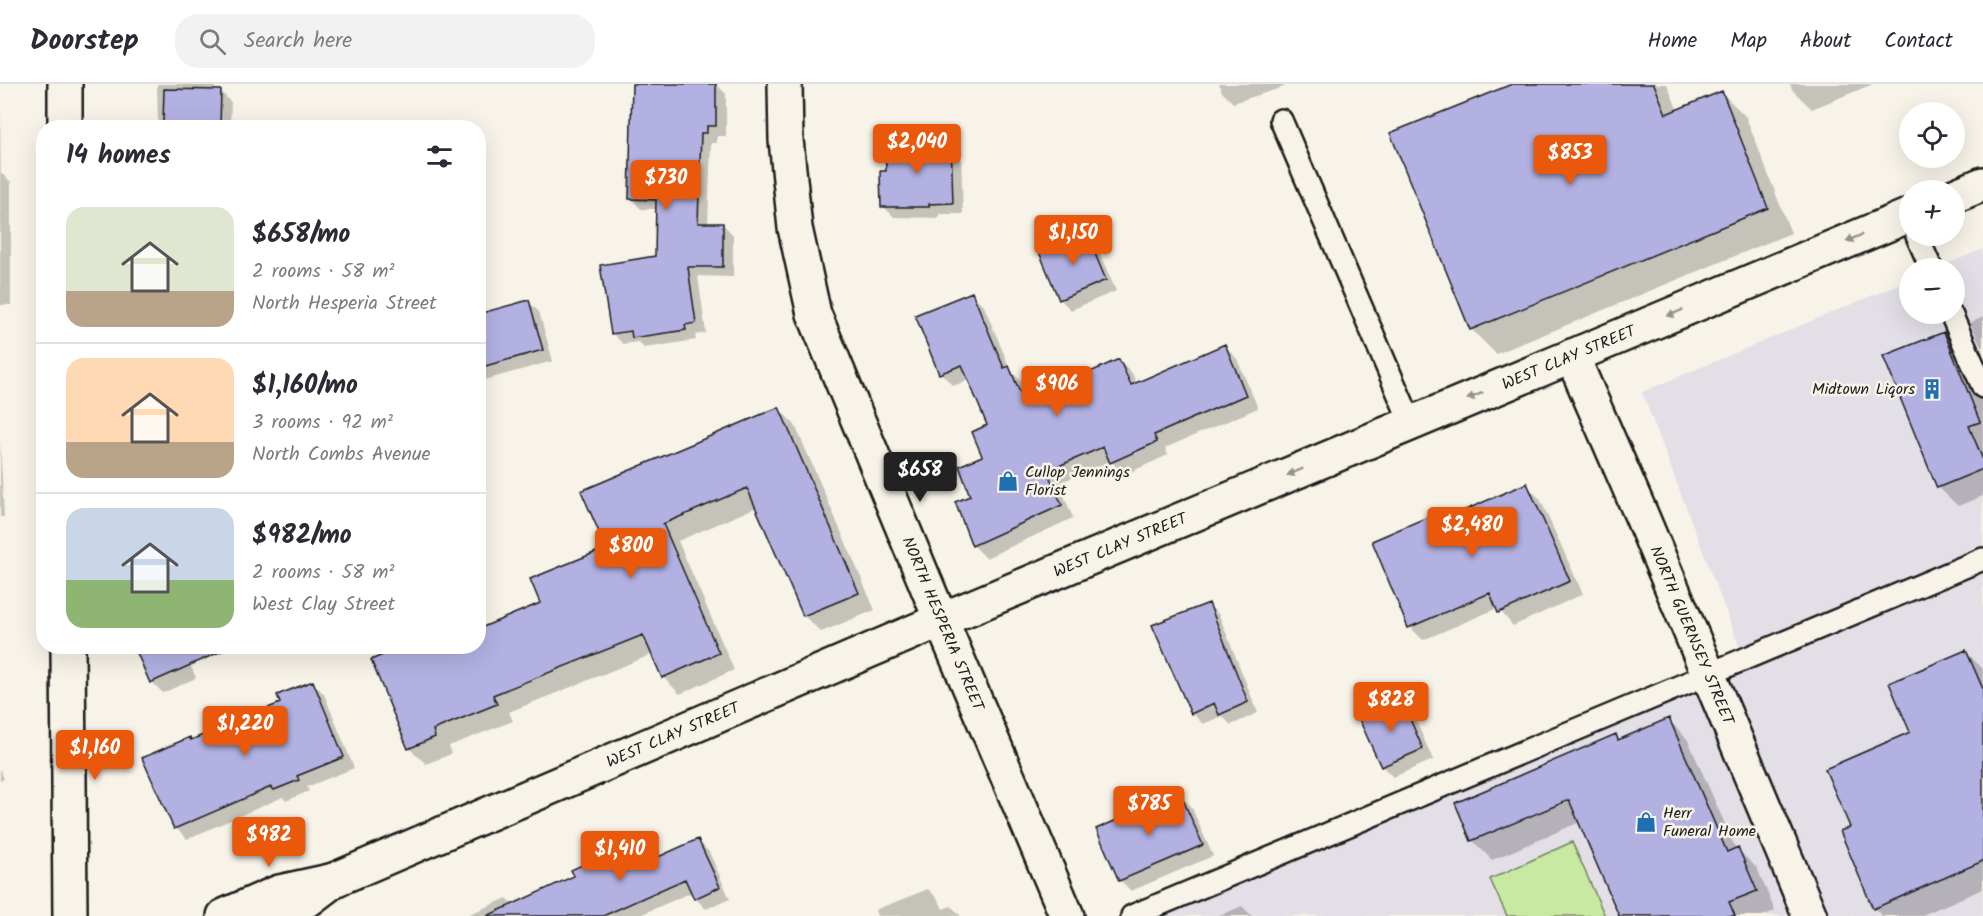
<!DOCTYPE html>
<meta charset="utf-8">
<style>
body{margin:0;font-family:Kalam,sans-serif;background:#f2f2f3;color:#2b2b33;height:100vh;display:flex;flex-direction:column;font-size:22px;white-space:nowrap}
*{box-sizing:border-box;margin:0}
p{font-size:20px;color:#7c7c81}
.icon{flex:none;width:33px;height:33px;fill:none;stroke:currentColor;stroke-width:2;stroke-linecap:round;stroke-linejoin:round}
.map{position:relative;flex:1;overflow:hidden}
.drawer{position:absolute;left:36px;top:36px;width:450px;height:534px;display:flex;flex-direction:column;background:#fff;border-radius:24px;box-shadow:0 6px 24px #0002}
.drawer>*{flex:none}
.tools{position:absolute;left:1899px;top:18px;display:grid;gap:12px}
.tools a{display:grid;place-items:center;width:66px;height:66px;border-radius:50%;background:#fff;box-shadow:0 6px 24px #0002;font-size:30px}
.price{position:absolute;translate:-50% -51px;padding:0 14px;border-radius:6px;background:#ea580c;color:#fff;font-size:20px;line-height:39px;filter:drop-shadow(0 2px 3px #0008)}
.price::after{content:'';position:absolute;left:50%;top:36px;width:18px;height:14px;margin-left:-9px;background:inherit;clip-path:polygon(0 0,100% 0,50% 100%)}
.price.current{background:#222;color:#fff}
ul{padding:0;list-style:none}
li{display:flex;align-items:center;gap:18px;height:150px;padding:0 30px}
li+li{border-top:2px solid #e1e1e2}
li span{display:grid;place-items:center;flex:none;width:168px;height:120px;border-radius:18px;color:#555}
li>.icon{margin-inline-start:auto}
span .icon{width:72px;height:72px;fill:#fffc;stroke-width:1}
li b{font-size:26px}
h2{display:flex;justify-content:space-between;align-items:center;height:72px;padding:0 30px;font-size:26px}
header{display:flex;align-items:center;gap:36px;box-sizing:border-box;height:84px;padding:0 30px;background:#fff;border-bottom:2px solid #e1e1e2}
header strong{font-size:28px}
nav{display:flex;gap:33px;margin-inline-start:auto;font-size:21px}
.search{width:420px;height:54px;background:#f2f2f3;display:flex;align-items:center;gap:15px;box-sizing:border-box;padding:0 21px;border-radius:24px;color:#7c7c81;font-size:22px}
.map>svg:first-child{display:block}
.built{fill:#e2dfe6}
.green{fill:#c7e9a2;stroke:#72825f;stroke-width:1.5}
.shadow{fill:#0003}
.building{fill:#b2b1e2;stroke:#1c1c1c;stroke-width:1.5}
.lines{fill:none;stroke-linecap:round;stroke-linejoin:round}
.service-casing{stroke:#1c1c1c;stroke-width:26}
.minor-casing{stroke:#1c1c1c;stroke-width:38}
.tertiary-casing{stroke:#1c1c1c;stroke-width:38}
.secondary-casing{stroke:#1c1c1c;stroke-width:38}
.service{stroke:#f7f3e8;stroke-width:21}
.minor{stroke:#f7f3e8;stroke-width:33}
.tertiary{stroke:#f7f3e8;stroke-width:33}
.secondary{stroke:#f7f3e8;stroke-width:33}
.oneway{fill:#94928c}
.labels{text-anchor:middle;dominant-baseline:central;stroke-width:5;stroke-linejoin:round;paint-order:stroke}
.street-label{font-size:16px;fill:#1c1c1c;stroke:#f7f3e8}
.poi-label{font-size:16px;fill:#1c1c1c;stroke:#f7f3e8;text-anchor:start}
</style>
<header>
<strong>Doorstep</strong>
<div class="search"><svg class="icon" aria-label="search" viewBox="0 0 24 24"><circle cx="10" cy="10" r="6"/><path d="M15 15l6 6"/></svg>Search here</div>
<nav><a>Home</a><a>Map</a><a>About</a><a>Contact</a></nav>
</header>
<div class="map">
<svg width="1983" height="832" viewBox="0 0 1983 832">
<rect width="100%" height="100%" fill="#f7f3e8"/>
<filter id="ink" filterUnits="userSpaceOnUse"><feTurbulence type="fractalNoise" baseFrequency=".0167" numOctaves="2"/><feDisplacementMap in="SourceGraphic" scale="12" xChannelSelector="R" yChannelSelector="G"/><feConvolveMatrix kernelMatrix="1 2 1 2 8 2 1 2 1" color-interpolation-filters="sRGB"/></filter>
<g filter="url(#ink)">
<path class="built" d="M1983,165V832H1131L1744,575L1642,308L1909,196L1910,230H1954V184H1937Z"/>
<path class="green" d="M1572,758L1605,832H1507L1490,795Z"/>
<path class="shadow" d="M0,0L1,89L11,98V221H0Z
M157,0H214V7H220L231,18L230,44H163L158,39Z
M633,0H716L726,10V52H717V59H711L708,140H723L733,151V193L698,192L706,249L695,251L696,256L644,264L638,258L623,260L612,249L657,173V125H641L631,114Z
M1219,0H1283L1284,3L1233,19L1222,8Z
M1516,0H1667L1678,27L1722,9L1746,33L1791,149L1496,270L1472,246L1392,50Z
M1790,0H1873L1812,25L1792,6Z
M950,58L961,69L963,130H939V134L894,133L883,122Z
M1085,150L1096,161L1116,207L1071,226L1060,215Z
M971,209L984,222L1011,287L1021,297L1030,317L1119,276L1132,289L1137,300L1225,262L1237,275L1258,324L1165,364L1168,371L1124,391L1111,377L1059,399L1073,434L986,474L974,462L957,419L972,413L984,372L989,342L969,296L953,302L941,289L917,232Z
M528,217L539,228L553,277L481,297L478,295V231Z
M1983,233V266L1970,239Z
M1944,249L1964,268L1983,317V412L1958,422L1938,403Z
M779,325L795,341L875,526L821,548L804,532L757,423L678,457L734,586L680,610L663,593L653,570L509,628L513,637L449,662L451,670L426,680L409,664L478,562L542,520Z
M0,356L4,433H0Z
M1526,401L1540,415L1583,510L1513,542L1498,524L1423,556L1410,543L1430,434L1436,440Z
M1208,520L1219,531L1258,629L1231,641L1222,632L1203,640L1192,629Z
M182,562L196,594L163,609L152,598Z
M1966,568L1983,585V805L1920,832H1882L1874,824L1852,744Z
M313,599L324,610L354,684L307,703L309,707L286,717L283,713L187,755L176,744L144,675L282,620Z
M1401,616L1412,627L1433,676L1393,693L1382,682Z
M1669,636L1688,656L1736,765H1737L1757,784L1775,827L1762,832H1620L1580,738L1492,776L1472,756L1616,652L1621,657Z
M0,685L4,695L0,697Z
M1180,711L1191,722L1213,772L1131,807L1120,796Z
M646,753L657,764L661,774L698,757L709,768L730,815L706,825L695,814L692,808L638,832H465L507,814L514,821L576,793Z
M928,805L939,816L943,825L951,822L961,832H877L875,826Z
M1242,822L1252,832H1219Z"/>
<path class="building" d="M632,0H716V42H707V49H701L698,139H723V183H688L696,239L685,241L686,246L632,254L631,247L611,250L600,181L655,172L656,116L629,115Z
M1512,0H1654L1666,30L1722,7L1768,124L1470,246L1390,49Z
M164,5L221,6L220,44H165V39H163Z
M951,57L953,119L929,120V123H881L880,87H886L885,59Z
M1086,148L1106,196L1059,216L1039,168Z
M972,208L1004,284L1009,282L1024,318L1119,275L1131,301L1225,260L1246,311L1154,351L1157,358L1110,379L1103,363L1047,387L1062,421L972,462L955,418L970,412L959,382L982,372L972,348L987,341L962,281L939,290L915,231Z
M529,216L543,266L478,284V230Z
M1944,248L1980,338L1969,342L1983,376V385L1937,404L1883,272Z
M779,323L859,509L803,532L747,404L663,440L719,569L662,594L643,551L493,611L497,620L433,646L435,653L408,665L371,576L403,562H478V545L540,519L530,495L606,464L581,407Z
M1527,399L1570,497L1498,529L1490,509L1408,544L1372,457L1430,432L1433,440Z
M1209,519L1248,618L1219,631L1214,619L1191,630L1152,541Z
M134,562H233L150,599Z
M1966,566L1983,605V777L1873,825L1840,747L1850,743L1825,685L1910,648L1889,599Z
M313,597L344,673L297,692L299,696L274,706L271,703L174,745L142,674L190,653L191,656L280,619L277,611Z
M1401,614L1423,665L1381,683L1358,633Z
M1669,634L1727,768L1738,763L1757,807L1729,818L1735,832H1619L1569,716L1471,757L1455,719L1616,650L1618,656Z
M1180,709L1203,761L1119,797L1096,745Z
M646,751L656,774L698,755L720,803L694,815L685,795L603,832H487L574,792L571,786Z"/>
<g class="lines">
<g class="service-casing">
<path id="service" d="M1281,36L1411,339
M1917,152L1931,184
M1951,230L1983,303
M1132,832L1983,475"/>
</g>
<g class="minor-casing">
<g id="minor">
<path d="M65,0V44"/>
<path id="s1" d="M785,0L786,56L795,144L814,230L941,536L1067,832"/>
<path id="s2" d="M1572,272L1640,428L1810,832"/>
<path d="M68,562L70,832"/>
</g>
</g>
<g class="tertiary-casing">
<path id="tertiary" d="M224,832L279,808L334,796"/>
</g>
<g class="secondary-casing">
<g id="secondary">
<path d="M1954,112L1983,100"/>
<path id="s3" d="M275,832L309,815L334,796L941,536L1910,131"/>
</g>
</g>
<use href="#service" class="service"/>
<use href="#minor" class="minor"/>
<use href="#tertiary" class="tertiary"/>
<use href="#secondary" class="secondary"/>
</g>
<defs><path id="oneway-solid" d="M-6-.8H1V-3.2L6.5 0L1 3.2V.8H-6Z" transform="scale(1.5)"/></defs>
<g class="oneway">
<use href="#oneway-solid" transform="translate(1854 154) rotate(157)"/>
<use href="#oneway-solid" transform="translate(1675 229) rotate(157)"/>
<use href="#oneway-solid" transform="translate(1475 312) rotate(157)"/>
<use href="#oneway-solid" transform="translate(1295 388) rotate(157)"/>
</g>
</g>
<defs>
<g id="building-bare" transform="scale(1.62)"><path d="M-4-6H4V6H1V3H-1V6H-4ZM-2.5-4.3h1.7v1.8h-1.7ZM.8-4.3h1.7v1.8H.8ZM-2.5-1h1.7V.8h-1.7ZM.8-1h1.7V.8H.8Z" fill="#1f6fb2" stroke="#f7f3e8" stroke-width="2.5" paint-order="stroke"/></g>
<g id="shop-bare" transform="scale(1.62)"><path d="M-5-2.5h2.3a2.7 3.5 0 0 1 5.4 0H5L5.5 6h-11ZM-1.5-2.5h3a1.5 2.3 0 0 0-3 0Z" fill="#1f6fb2" stroke="#f7f3e8" stroke-width="2.5" paint-order="stroke"/></g>
</defs>
<g fill-rule="evenodd">
<use href="#building-bare" x="1932" y="305"/>
<use href="#shop-bare" x="1008" y="397"/>
<use href="#shop-bare" x="1646" y="738"/>
</g>
<g class="labels">
<g class="street-label">
<text stroke="none"><textPath href="#s3" startOffset="1410">WEST CLAY STREET</textPath></text>
<text stroke="none"><textPath href="#s3" startOffset="924">WEST CLAY STREET</textPath></text>
<text stroke="none"><textPath href="#s1" startOffset="568">NORTH HESPERIA STREET</textPath></text>
<text stroke="none"><textPath href="#s2" startOffset="304">NORTH GUERNSEY STREET</textPath></text>
<text stroke="none"><textPath href="#s3" startOffset="438">WEST CLAY STREET</textPath></text>
</g>
<g class="poi-label">
<text x="1915" y="305" text-anchor="end">Midtown Liqors</text>
<text x="1025" y="388">Cullop Jennings<tspan x="1025" dy="18">Florist</tspan></text>
<text x="1663" y="729">Herr<tspan x="1663" dy="18">Funeral Home</tspan></text>
</g>
</g>
</svg>
<div class="tools">
<a><svg class="icon" aria-label="locate" viewBox="0 0 24 24"><circle cx="12" cy="12" r="6"/><path d="M12 2v4M12 18v4M2 12h4M18 12h4"/></svg></a>
<a>+</a>
<a>−</a>
</div>
<b class="price" style="left:917px;top:91px">$2,040</b>
<b class="price" style="left:1570px;top:102px">$853</b>
<b class="price" style="left:666px;top:127px">$730</b>
<b class="price" style="left:1073px;top:182px">$1,150</b>
<b class="price" style="left:1057px;top:333px">$906</b>
<b class="price current" style="left:920px;top:419px">$658</b>
<b class="price" style="left:1472px;top:474px">$2,480</b>
<b class="price" style="left:631px;top:495px">$800</b>
<b class="price" style="left:1391px;top:649px">$828</b>
<b class="price" style="left:245px;top:673px">$1,220</b>
<b class="price" style="left:95px;top:697px">$1,160</b>
<b class="price" style="left:1149px;top:753px">$785</b>
<b class="price" style="left:269px;top:784px">$982</b>
<b class="price" style="left:620px;top:798px">$1,410</b>
<section class="drawer">
<h2>14 homes<svg class="icon" aria-label="filters" viewBox="0 0 24 24"><path d="M4 7h16M4 17h16"/><circle cx="9" cy="7" r="2"/><circle cx="15" cy="17" r="2"/></svg></h2>
<ul>
<li><span style="background:linear-gradient(#dfe7d0 70%,#b9a48a 0)"><svg class="icon" aria-label="home" viewBox="0 0 24 24"><path d="M3 11l9-7 9 7M6 9v11h12V9"/></svg></span><div><b>$658/mo</b><p>2 rooms · 58 m²</p><p>North Hesperia Street</p></div></li>
<li><span style="background:linear-gradient(#ffd9b3 70%,#b9a48a 0)"><svg class="icon" aria-label="home" viewBox="0 0 24 24"><path d="M3 11l9-7 9 7M6 9v11h12V9"/></svg></span><div><b>$1,160/mo</b><p>3 rooms · 92 m²</p><p>North Combs Avenue</p></div></li>
<li><span style="background:linear-gradient(#c9d6e8 60%,#8fb573 0)"><svg class="icon" aria-label="home" viewBox="0 0 24 24"><path d="M3 11l9-7 9 7M6 9v11h12V9"/></svg></span><div><b>$982/mo</b><p>2 rooms · 58 m²</p><p>West Clay Street</p></div></li>
</ul>
</section>
</div>
